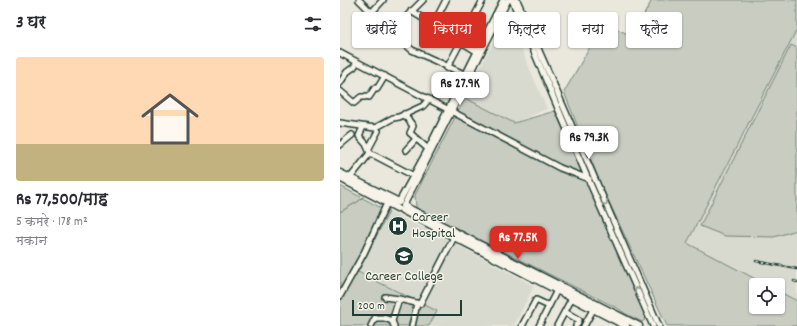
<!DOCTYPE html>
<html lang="hi">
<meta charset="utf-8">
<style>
body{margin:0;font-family:Dekko,"Playpen Sans Deva",sans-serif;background:#f7f7f7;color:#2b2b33;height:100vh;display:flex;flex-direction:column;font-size:15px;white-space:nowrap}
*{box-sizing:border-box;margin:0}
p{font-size:13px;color:#7c7c81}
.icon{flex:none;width:22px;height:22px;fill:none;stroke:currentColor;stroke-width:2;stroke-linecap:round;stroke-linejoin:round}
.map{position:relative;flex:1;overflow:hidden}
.side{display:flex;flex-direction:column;background:#fff;width:340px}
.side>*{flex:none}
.top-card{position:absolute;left:12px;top:12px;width:380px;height:36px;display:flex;gap:8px}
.tools{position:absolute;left:409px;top:278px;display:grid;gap:8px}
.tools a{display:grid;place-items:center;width:36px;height:36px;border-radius:4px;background:#fff;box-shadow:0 1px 3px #0004;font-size:20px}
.scale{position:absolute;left:12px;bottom:10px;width:110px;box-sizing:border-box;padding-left:4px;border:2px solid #1f3d34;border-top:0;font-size:11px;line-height:14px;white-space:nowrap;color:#1f3d34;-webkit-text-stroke:3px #f7f3e8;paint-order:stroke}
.price{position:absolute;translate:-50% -34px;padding:0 9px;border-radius:8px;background:#fff;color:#222;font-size:13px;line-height:26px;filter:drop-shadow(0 1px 2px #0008)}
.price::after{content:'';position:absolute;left:50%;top:24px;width:12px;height:9px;margin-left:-6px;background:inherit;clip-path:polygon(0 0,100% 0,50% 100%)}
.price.on{background:#d93025;color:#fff}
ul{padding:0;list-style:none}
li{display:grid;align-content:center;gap:8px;height:212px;padding:0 16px}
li+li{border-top:1px solid #e1e1e2}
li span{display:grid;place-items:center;height:124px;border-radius:4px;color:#555}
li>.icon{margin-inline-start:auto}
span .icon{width:72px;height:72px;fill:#fffc;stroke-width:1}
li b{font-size:17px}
h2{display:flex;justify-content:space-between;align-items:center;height:48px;padding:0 16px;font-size:17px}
.chip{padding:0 14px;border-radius:4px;background:#fff;box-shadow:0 1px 3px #0004;font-size:14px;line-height:36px}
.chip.on{background:#d93025;color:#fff}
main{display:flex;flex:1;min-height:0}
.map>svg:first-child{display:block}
.built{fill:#d9dacf}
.green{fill:#c8ccc1;stroke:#74847a}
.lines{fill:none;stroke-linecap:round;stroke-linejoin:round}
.stream{stroke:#6a7c72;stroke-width:1}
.minor-casing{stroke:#1f3d34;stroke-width:8}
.major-casing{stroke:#1f3d34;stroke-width:9}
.minor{stroke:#f7f3e8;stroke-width:5}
.major{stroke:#f7f3e8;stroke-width:6}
.rail-casing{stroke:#1f3d34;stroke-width:2.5}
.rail{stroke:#f7f3e8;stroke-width:1;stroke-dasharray:3;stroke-linecap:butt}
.oneway{stroke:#8b988e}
.labels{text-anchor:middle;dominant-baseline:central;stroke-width:3;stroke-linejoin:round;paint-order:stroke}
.poi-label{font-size:14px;fill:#1f3d34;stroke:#f7f3e8;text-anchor:start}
</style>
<main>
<section class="side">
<h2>3 घर<svg class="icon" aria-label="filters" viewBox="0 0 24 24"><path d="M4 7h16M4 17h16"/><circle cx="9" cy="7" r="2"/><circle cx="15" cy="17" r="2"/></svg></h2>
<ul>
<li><span style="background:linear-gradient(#ffd9b3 70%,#c2b280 0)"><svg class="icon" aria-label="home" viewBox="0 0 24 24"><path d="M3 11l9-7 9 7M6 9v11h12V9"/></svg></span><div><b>Rs 77,500/माह</b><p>5 कमरे · 178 m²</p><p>मकान</p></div></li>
</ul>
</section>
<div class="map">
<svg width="457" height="326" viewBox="0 0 457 326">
<rect width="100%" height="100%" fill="#eae8dd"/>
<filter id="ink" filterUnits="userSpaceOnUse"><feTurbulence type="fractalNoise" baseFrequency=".025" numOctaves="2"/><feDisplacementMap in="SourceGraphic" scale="8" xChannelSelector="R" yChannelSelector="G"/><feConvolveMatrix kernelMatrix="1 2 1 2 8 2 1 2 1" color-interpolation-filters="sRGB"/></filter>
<g filter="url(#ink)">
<path class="built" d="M170,22L207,109L174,123L125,98L162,24Z
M457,29V301L438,291V285H427L347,243Z
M49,212L110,241L78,302L18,271Z
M114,243L194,286L174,326H89L97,311L84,305Z"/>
<path class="green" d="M312,0H457V29L347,243L427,285H416V307H438V291L457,301V326H327L261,185L224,92L264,23L292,36Z
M451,45L457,48V230L434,237L385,236L360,226Z
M125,98L174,123L215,111L295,289L293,291H294L306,317L305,320L302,322L286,314L277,308L78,209L76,207L75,195Z
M0,186L49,212L18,272L97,311L89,326H0Z"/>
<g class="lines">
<path class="stream" d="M0,212L19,201L24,196"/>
<g class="minor-casing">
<path id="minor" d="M19,0L51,32L72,50L126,75
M172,0L245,172L313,326
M177,0L319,326
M71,11L138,52
M31,13L43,0
M93,25L106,0
M51,32L83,0
M0,53L220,168L249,179
M107,68L143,0
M0,83L7,72L14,67L17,62
M0,91L14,103L21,97H25L26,96L29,97L35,88L37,89L45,76
M64,114L73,126L70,133L88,149
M0,123L35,128L53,118L59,117L83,106L89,99
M23,127L19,136L26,144L30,153
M0,145L12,135
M29,148L38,131
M66,150L76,139
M10,178L30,153L74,176
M59,202L88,149L163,0
M64,205L168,0
M0,296L24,253L47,203
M45,297L59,299L80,304L114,237
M225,312L239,320L236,326
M31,326L35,318H44L52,321
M54,326L52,321L59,299
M72,326L77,304
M182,326L196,300L209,306
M199,326L217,290
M217,326L232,298
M244,326L255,306"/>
</g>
<g class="major-casing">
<path id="major" d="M0,173L59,202
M0,178L57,208
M64,206L299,326
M62,210L286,326"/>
</g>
<use href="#minor" class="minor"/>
<use href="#major" class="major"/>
<g class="rail-casing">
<path id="rail" d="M416,261L457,269
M454,281L457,282"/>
</g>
<use href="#rail" class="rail"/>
</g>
<defs><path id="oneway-chevron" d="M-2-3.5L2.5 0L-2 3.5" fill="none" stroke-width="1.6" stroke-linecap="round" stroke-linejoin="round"/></defs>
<g class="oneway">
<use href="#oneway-chevron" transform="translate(265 203) rotate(66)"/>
<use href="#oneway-chevron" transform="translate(297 290) rotate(-114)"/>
</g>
</g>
<defs>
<g id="hospital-disc" transform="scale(1)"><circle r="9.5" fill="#1f3d34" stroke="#f7f3e8"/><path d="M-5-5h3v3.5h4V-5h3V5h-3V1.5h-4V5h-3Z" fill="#fff"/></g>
<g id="university-disc" transform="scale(1)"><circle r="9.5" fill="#1f3d34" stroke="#f7f3e8"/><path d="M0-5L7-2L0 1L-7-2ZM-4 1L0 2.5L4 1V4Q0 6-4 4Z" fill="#fff"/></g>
</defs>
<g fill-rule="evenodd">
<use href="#hospital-disc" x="58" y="226"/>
<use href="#university-disc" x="64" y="256"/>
</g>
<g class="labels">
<g class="poi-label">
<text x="72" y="218">Career<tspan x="72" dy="16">Hospital</tspan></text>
<text x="64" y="277" text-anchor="middle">Career College</text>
</g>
</g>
</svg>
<div class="tools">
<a><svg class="icon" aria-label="locate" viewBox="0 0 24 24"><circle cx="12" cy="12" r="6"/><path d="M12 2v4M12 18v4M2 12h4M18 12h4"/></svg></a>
</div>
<div class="scale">200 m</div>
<b class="price" style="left:120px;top:106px">Rs 27.9K</b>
<b class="price" style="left:249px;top:160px">Rs 79.3K</b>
<b class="price on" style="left:178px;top:260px">Rs 77.5K</b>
<div class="top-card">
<a class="chip">खरीदें</a>
<a class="chip on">किराया</a>
<a class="chip">फ़िल्टर</a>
<a class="chip">नया</a>
<a class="chip">फ़्लैट</a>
</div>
</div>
</main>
